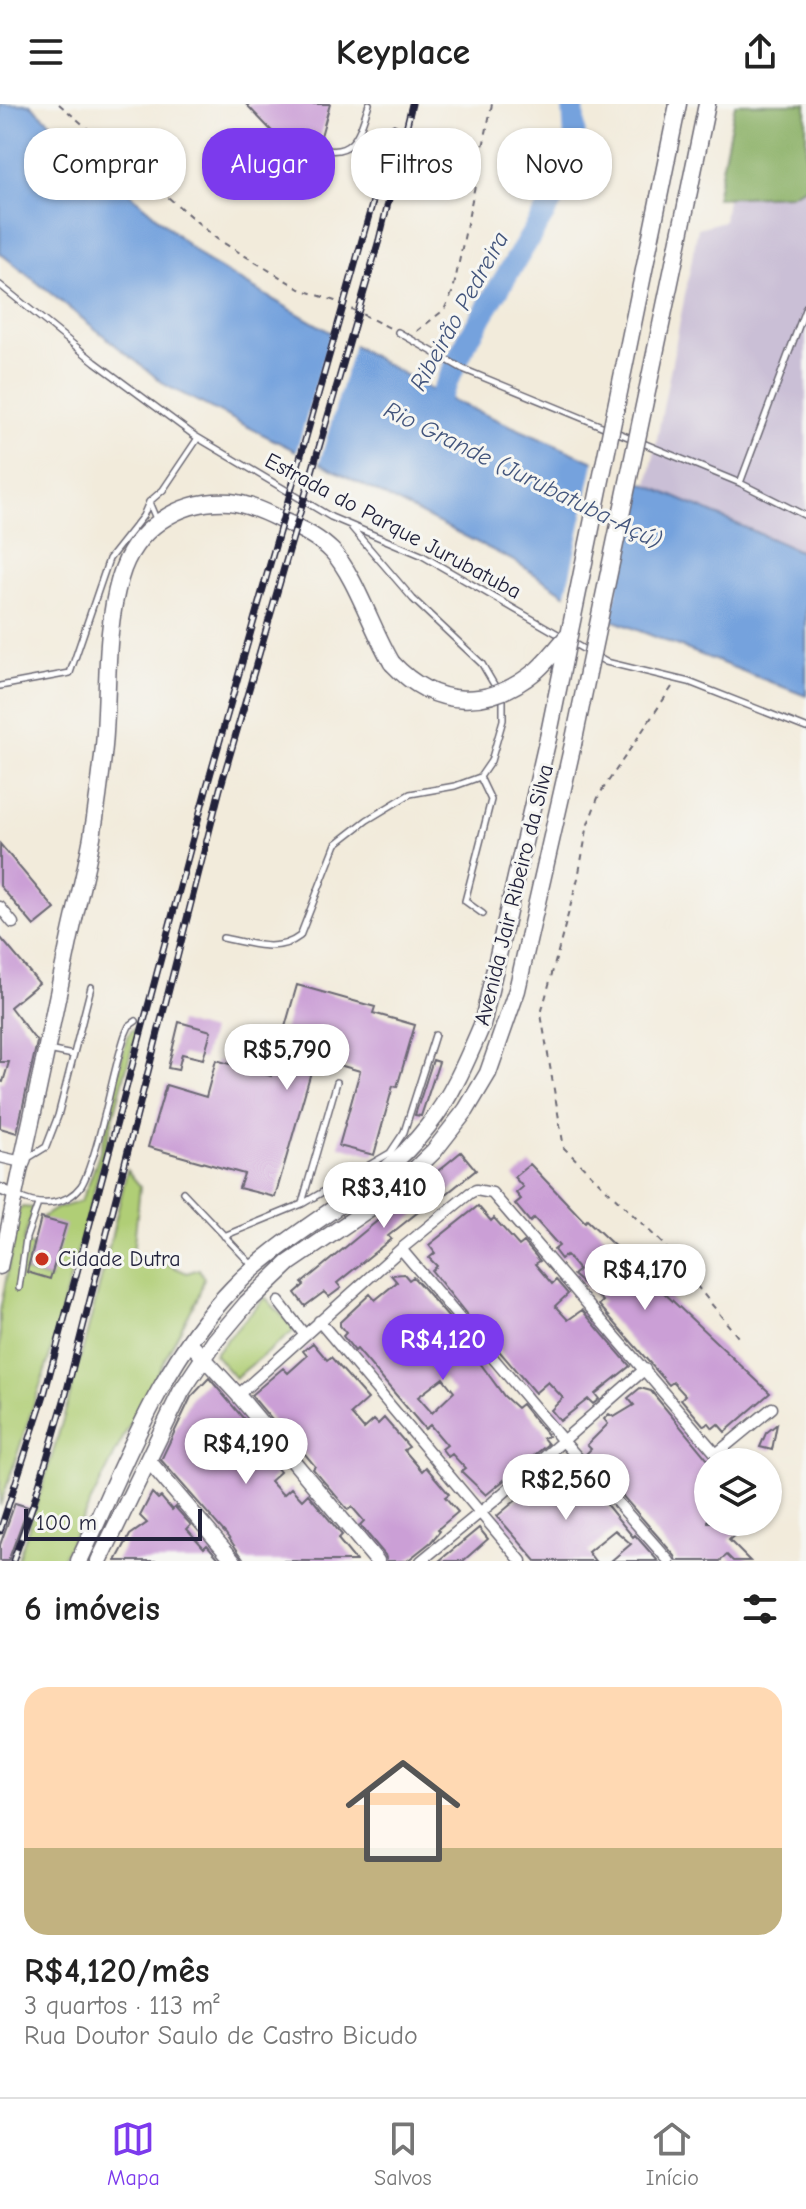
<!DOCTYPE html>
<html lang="pt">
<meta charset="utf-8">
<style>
body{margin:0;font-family:"Comic Neue",sans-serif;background:#f2f2f2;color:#222;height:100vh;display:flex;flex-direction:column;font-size:30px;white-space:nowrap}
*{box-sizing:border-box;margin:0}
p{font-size:26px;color:#767676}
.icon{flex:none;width:44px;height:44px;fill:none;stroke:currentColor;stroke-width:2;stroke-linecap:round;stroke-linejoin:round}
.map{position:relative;height:1457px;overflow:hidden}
.sheet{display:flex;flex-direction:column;background:#fff;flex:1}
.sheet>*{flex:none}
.top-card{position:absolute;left:24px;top:24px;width:758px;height:72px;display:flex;gap:16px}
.buttons{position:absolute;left:694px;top:1344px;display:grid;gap:16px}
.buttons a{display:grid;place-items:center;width:88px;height:88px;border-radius:50%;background:#fff;box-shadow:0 2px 6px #0004;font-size:40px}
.scale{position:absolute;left:24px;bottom:20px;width:178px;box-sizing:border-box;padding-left:8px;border:4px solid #22223b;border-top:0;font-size:22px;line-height:28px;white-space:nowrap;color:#22223b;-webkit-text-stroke:6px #f6f6f2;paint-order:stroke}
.price{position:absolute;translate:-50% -68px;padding:0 18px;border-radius:28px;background:#fff;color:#222;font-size:26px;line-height:52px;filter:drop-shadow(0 2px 4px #0008)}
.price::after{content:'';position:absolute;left:50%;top:48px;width:24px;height:18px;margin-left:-12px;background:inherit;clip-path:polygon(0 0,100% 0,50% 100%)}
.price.selected{background:#7c3aed;color:#fff}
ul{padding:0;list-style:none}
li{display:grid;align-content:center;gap:16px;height:424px;padding:0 24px}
li span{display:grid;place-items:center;height:248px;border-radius:24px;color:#555}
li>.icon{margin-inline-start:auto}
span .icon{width:144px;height:144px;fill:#fffc;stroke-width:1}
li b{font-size:34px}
h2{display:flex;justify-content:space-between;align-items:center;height:96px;padding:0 24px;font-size:34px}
.pill{padding:0 28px;border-radius:32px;background:#fff;box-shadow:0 2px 6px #0004;font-size:28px;line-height:72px}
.pill.selected{background:#7c3aed;color:#fff}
header{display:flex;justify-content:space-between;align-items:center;height:104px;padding:0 24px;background:#fff;font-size:36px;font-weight:600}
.menu{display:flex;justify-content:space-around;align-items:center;height:112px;border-top:2px solid #e0e0e0;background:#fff;font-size:22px;color:#767676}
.menu a{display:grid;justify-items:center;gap:4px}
.menu .selected{color:#7c3aed}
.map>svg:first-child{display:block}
.industrial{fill:#cabfd6}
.green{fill:#b0ce76;stroke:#697858;stroke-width:2}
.forest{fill:#8cb167;stroke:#576a51;stroke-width:2}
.water{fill:#74a2dd;stroke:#4b628c;stroke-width:2}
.pier{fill:#f2ebdb}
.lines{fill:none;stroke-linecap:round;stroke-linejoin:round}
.river{stroke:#74a2dd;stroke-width:22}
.building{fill:#cb9fd6;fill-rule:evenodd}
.lane-casing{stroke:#6b6873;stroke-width:8}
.street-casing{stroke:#6b6873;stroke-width:13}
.secondary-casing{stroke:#6b6873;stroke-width:17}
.primary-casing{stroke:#6b6873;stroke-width:19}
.path{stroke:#6b6873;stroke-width:2;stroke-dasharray:6 6;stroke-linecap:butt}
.lane{stroke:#fff;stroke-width:5}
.street{stroke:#fff;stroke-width:10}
.secondary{stroke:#fff;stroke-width:14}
.primary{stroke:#fff;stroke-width:16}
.rail-casing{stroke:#22223b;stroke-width:7}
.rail{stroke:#f6f6f2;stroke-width:4;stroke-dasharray:12;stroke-linecap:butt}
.primary-bridge-casing{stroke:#6b6873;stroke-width:19;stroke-linecap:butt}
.primary-bridge{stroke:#fff;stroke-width:16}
.poi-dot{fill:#c8321e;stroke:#f6f6f2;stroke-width:3}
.labels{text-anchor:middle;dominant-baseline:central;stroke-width:6;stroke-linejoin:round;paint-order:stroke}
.street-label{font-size:22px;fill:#22223b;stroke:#f6f6f2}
.poi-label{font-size:22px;fill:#22223b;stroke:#f6f6f2;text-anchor:start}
.water-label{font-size:24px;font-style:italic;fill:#43557c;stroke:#f6f6f2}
</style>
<header><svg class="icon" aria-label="menu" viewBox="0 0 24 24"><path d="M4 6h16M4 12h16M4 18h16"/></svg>Keyplace<svg class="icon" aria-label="share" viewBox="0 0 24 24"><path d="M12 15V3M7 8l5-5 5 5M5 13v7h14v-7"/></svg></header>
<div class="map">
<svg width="806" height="1457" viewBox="0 0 806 1457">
<rect width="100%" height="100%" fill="#f6f6f2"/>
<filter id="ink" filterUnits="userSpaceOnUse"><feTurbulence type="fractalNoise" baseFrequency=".0125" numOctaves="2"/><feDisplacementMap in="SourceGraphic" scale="16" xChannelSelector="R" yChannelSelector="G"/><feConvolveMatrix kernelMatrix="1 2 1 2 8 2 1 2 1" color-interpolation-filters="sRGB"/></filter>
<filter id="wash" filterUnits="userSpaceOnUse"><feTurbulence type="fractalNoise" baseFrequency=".006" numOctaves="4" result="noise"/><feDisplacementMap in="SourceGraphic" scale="32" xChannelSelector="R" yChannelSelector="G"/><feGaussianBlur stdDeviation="1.8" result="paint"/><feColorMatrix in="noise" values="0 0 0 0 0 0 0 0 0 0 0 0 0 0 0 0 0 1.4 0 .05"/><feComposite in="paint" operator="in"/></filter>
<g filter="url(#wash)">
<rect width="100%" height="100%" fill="#f2ebdb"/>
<path class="industrial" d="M806,0V450L648,381L698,124L724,117L739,4Z"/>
<path class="green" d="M137,925L48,1258L0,1402V1207L19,1107L22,1103L33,1104L23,1139L33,1142L25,1168L50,1175L41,1114L55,1105L80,1098C104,1054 114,983 127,933L132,926Z
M127,1066L140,1082L132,1159L167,1160L187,1169L199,1165L204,1174L198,1193L127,1326L61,1457H17C63,1329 97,1199 127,1066Z
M265,1193L295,1226L235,1274L214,1250Z"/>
<path class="forest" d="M735,0H806V83L790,91L716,94Z"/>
<path class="water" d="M0,0H30L206,157L440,291L806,450V592L594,509L516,458L167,282L0,149Z"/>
<path class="pier" d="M332,224L355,237L318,364L295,352Z
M595,354L640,374L610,519L592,512L565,494Z"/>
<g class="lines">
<path class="river" d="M428,317L468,235L572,64L575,38L573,0"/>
</g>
<g id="blocks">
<path class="building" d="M246,0H330L319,39L313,42L317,49L313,60L288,44Z
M0,740L55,805L34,822L0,782Z
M0,833L39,879L10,903L37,938L17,1029L0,1024V977L3,978L9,958H0Z
M297,881L375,903L373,909L415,921L397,983L393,982L374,1051L339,1042L360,967L315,954L275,1093L239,1084L244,1070L148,1043L166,981L206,993L216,956L271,972Z
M179,918L211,927L203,955L182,950L178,966L168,964Z
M433,956L439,958L421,1012L415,1011Z
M461,1048L476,1066L429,1104L427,1101L388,1132L391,1135L337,1179L341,1184L329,1193L324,1188L305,1202L295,1189L304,1181L302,1179Z
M530,1060L585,1118L587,1116L770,1289L725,1328L718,1320L713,1324L709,1319L704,1322L681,1295L685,1291L673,1278L669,1281L599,1201L603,1197L573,1171L579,1166L566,1151L561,1155L554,1146L559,1142L534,1114L530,1118L515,1100L521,1095L516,1089L523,1083L514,1073Z
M478,1102L491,1117L494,1114L519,1142L524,1138L540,1157L535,1160L552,1180L556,1176L568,1190L555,1202L568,1216L582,1206L630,1262L595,1290L599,1295L593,1300L588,1295L560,1317L551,1306L563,1294L548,1278L535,1289L489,1235L492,1232L484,1215L476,1222L432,1167L437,1162L429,1154L435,1149L429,1141Z
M41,1114L66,1121L50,1175L27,1168Z
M404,1170L409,1176L413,1173L424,1185L479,1249L475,1252L504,1292L517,1304L522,1300L548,1332L543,1334L548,1340L486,1391L461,1367L465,1364L452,1350L448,1353L442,1345L447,1341L430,1321L425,1325L357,1245L355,1247L343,1232L346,1229L340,1222V1218L370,1190L375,1196L397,1178L391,1171ZM443,1274L454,1288L432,1309L418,1293Z
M313,1239L327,1256L331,1253L368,1295L351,1310L364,1325L374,1316L378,1320L384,1314L409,1343L404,1346L422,1367L426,1363L449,1390L445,1393L458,1408L438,1425L440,1427L431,1438L407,1457H387L385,1451L360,1421L364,1417L352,1403L348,1406L313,1365L315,1362L300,1344L297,1346L251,1291L283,1264L288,1269L307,1252L303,1247Z
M209,1274L277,1354L272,1358L280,1368L270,1377L283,1391L291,1384L302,1396L308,1390L342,1431L338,1435L356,1457H245L226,1430L161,1356L191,1293Z
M640,1284L651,1287L708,1356V1418H739L744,1423L729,1436L750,1457H733L727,1451L720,1457H677L675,1452L620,1389L625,1385L611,1369L606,1373L586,1350L591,1345L587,1341L608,1320L604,1315L609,1310L614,1313L634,1301L628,1294Z
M777,1320L772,1346L760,1343L766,1329Z
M568,1359L579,1372L570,1378L586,1396L596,1388L633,1433L635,1431L658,1457H611L631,1440L615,1426L588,1448L595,1457H536L497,1412L559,1360L562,1364Z
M152,1389L158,1395L161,1393L172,1406L175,1403L191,1421L187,1425L204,1444L207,1441L221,1457H116L130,1431L147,1419L140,1412Z
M15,1399L28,1403L8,1457H0V1441Z
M479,1424L488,1435L463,1457H439Z"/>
</g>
</g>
<g filter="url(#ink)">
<use href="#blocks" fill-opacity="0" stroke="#6b6873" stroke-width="2"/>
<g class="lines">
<g class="lane-casing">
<path id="lane" d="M318,44C355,55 359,28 369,0
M0,181L95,258L195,332L331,413L421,451L563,533
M398,228L463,265L740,379L806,412
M740,379L806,203
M156,415L149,398L163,386L198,334
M571,538L606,558L689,578L806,624
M0,582L70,569L109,455L143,412L149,398
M480,673L491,696L465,797L483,810
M223,834C250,839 277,850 300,832L336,740L367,716L410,690L455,682L480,673L491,657L503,616V596L482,560L413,495L352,424
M48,946L73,951
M28,1054L46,1043L58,1012L91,883
M183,1088L251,1160
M19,1093C40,1103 66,1102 81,1082C87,1073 89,1062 93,1053C106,1013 112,971 125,931L129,922L136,917
M302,1099L337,978
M224,1132L302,1100L390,1049L404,1028L435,931
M19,1184L26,1134L38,1100"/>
</g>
<g class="street-casing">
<path id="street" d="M0,803L13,819
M0,1053L22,1058
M0,1085L14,1091
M401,1145L564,1338L669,1457
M279,1198L304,1230
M319,1217L521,1457
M238,1291L401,1145L470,1089L476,1086L492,1089L723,1358
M716,1350L772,1304
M421,1457L493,1398L645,1265"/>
</g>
<g class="secondary-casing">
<path id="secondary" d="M0,1163L22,1058
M189,1238L238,1291L377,1457
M149,1357L234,1457"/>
</g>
<g class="primary-casing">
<path id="primary" d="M659,93L678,0
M687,97L707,0
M22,1058C39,983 54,908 70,833C77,800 86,766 92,733C97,703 101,672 104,642C109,587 104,529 120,474C134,425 179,395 230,398C248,400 265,408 281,416C300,424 318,433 332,447C355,471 373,528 392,559
M79,1457C123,1364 160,1259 233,1184C291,1123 376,1090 428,1022C452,992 467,956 482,921L548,634
M99,1457L181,1288L215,1237L247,1199L289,1159L389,1091L434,1047L466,1006L488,969L517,886L573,640"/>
</g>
<path class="path" d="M59,0L217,135L300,185L335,197L392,225
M417,227L444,206L453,187L492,0
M672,583L599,691L588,720L578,774L541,910L564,1044L664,1141L738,1233"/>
<use href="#lane" class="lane"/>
<use href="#street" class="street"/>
<use href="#secondary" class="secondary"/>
<use href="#primary" class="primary"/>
<g class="rail-casing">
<path id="rail" d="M0,1427L44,1291L207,682L394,23
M13,1457L33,1401L66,1290L220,685L379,136L412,0"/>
</g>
<use href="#rail" class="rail"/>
<g class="primary-bridge-casing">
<path id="primary-bridge" d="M392,559C435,605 489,606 537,566C548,556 557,544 567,533
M548,634L659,93
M573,640L687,97"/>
</g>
<use href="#primary-bridge" class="primary-bridge"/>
</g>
</g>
<circle class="poi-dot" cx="42" cy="1155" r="8"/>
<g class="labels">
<g class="street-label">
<text transform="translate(393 422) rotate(28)">Estrada do Parque Jurubatuba</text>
<text transform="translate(514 791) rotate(-76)">Avenida Jair Ribeiro da Silva</text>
</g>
<g class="poi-label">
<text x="58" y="1155">Cidade Dutra</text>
</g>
<g class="water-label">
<text transform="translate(459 207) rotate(-61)">Ribeirão Pedreira</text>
<text transform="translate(523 371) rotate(26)">Rio Grande (Jurubatuba-Açú)</text>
</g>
</g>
</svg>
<div class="buttons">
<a><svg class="icon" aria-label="layers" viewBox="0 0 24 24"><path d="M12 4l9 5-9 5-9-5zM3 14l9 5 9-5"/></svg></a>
</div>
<div class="scale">100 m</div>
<b class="price" style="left:287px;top:988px">R$5,790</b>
<b class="price" style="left:384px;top:1126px">R$3,410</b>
<b class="price" style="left:645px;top:1208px">R$4,170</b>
<b class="price selected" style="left:443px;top:1278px">R$4,120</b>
<b class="price" style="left:246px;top:1382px">R$4,190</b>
<b class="price" style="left:566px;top:1418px">R$2,560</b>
<div class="top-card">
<a class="pill">Comprar</a>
<a class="pill selected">Alugar</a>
<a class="pill">Filtros</a>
<a class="pill">Novo</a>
</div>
</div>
<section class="sheet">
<h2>6 imóveis<svg class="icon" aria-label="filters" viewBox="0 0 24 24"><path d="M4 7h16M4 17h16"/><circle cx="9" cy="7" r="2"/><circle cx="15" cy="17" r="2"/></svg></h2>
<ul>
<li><span style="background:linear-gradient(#ffd9b3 65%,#c2b280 0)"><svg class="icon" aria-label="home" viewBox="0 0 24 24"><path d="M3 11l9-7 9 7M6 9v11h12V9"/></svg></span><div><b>R$4,120/mês</b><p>3 quartos · 113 m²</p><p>Rua Doutor Saulo de Castro Bicudo</p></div></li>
</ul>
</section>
<nav class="menu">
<a class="selected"><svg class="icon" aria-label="map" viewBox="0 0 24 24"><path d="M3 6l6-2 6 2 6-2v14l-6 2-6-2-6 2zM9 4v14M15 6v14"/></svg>Mapa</a>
<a><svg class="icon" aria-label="saved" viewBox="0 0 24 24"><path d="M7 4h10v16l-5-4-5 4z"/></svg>Salvos</a>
<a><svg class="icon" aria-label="home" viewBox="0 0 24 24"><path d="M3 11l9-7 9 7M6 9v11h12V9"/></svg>Início</a>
</nav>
